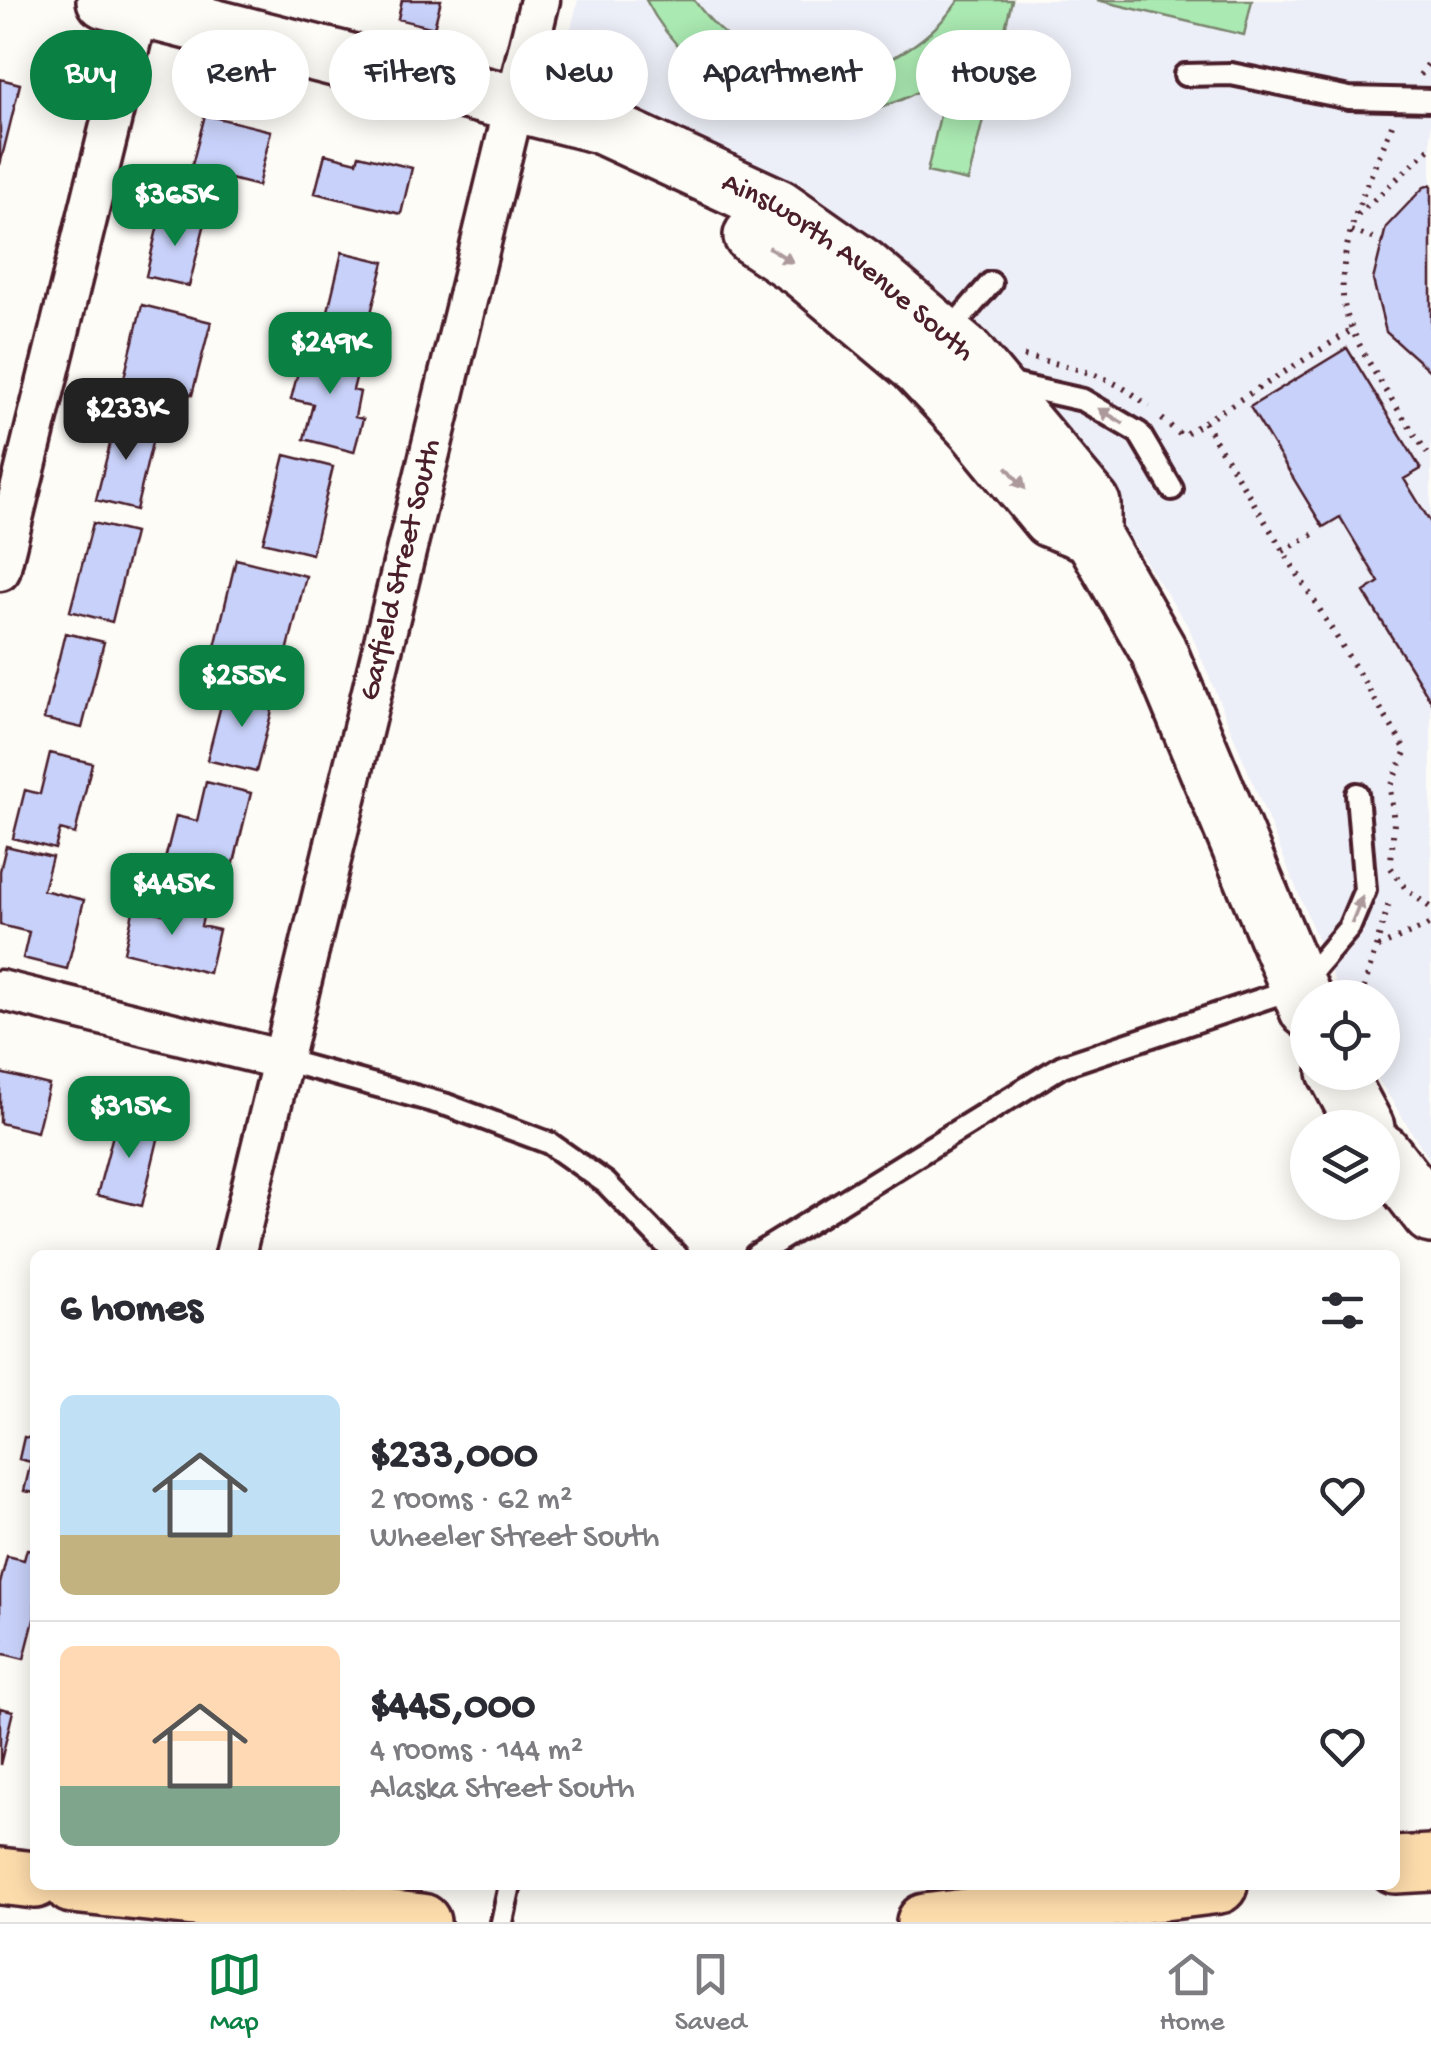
<!DOCTYPE html>
<meta charset="utf-8">
<style>
body{margin:0;font-family:"Gochi Hand",sans-serif;background:#f7f7f7;color:#2b2b33;height:100vh;display:flex;flex-direction:column;font-size:38px;white-space:nowrap}
*{box-sizing:border-box;margin:0}
p{font-size:32px;color:#7c7c81}
.icon{flex:none;width:55px;height:55px;fill:none;stroke:currentColor;stroke-width:2;stroke-linecap:round;stroke-linejoin:round}
.map{position:relative;flex:1;overflow:hidden}
.side{position:absolute;left:30px;top:1250px;width:1370px;height:640px;display:flex;flex-direction:column;background:#fff;border-radius:15px;box-shadow:0 5px 25px #0003}
.side>*{flex:none}
.banner{position:absolute;left:30px;top:30px;width:1372px;height:90px;display:flex;gap:20px}
.fabs{position:absolute;left:1290px;top:980px;display:grid;gap:20px}
.fabs a{display:grid;place-items:center;width:110px;height:110px;border-radius:50%;background:#fff;box-shadow:0 5px 25px #0003;font-size:50px}
.price{position:absolute;translate:-50% -85px;padding:0 22px;border-radius:20px;background:#0b8043;color:#fff;font-size:32px;line-height:65px;filter:drop-shadow(0 2px 5px #0008)}
.price::after{content:'';position:absolute;left:50%;top:60px;width:30px;height:22px;margin-left:-15px;background:inherit;clip-path:polygon(0 0,100% 0,50% 100%)}
.price.selected{background:#222;color:#fff}
ul{padding:0;list-style:none}
li{display:flex;align-items:center;gap:30px;height:250px;padding:0 30px}
li+li{border-top:2px solid #e1e1e2}
li span{display:grid;place-items:center;flex:none;width:280px;height:200px;border-radius:15px;color:#555}
li>.icon{margin-inline-start:auto}
span .icon{width:120px;height:120px;fill:#fffc;stroke-width:1}
li b{font-size:42px}
h2{display:flex;justify-content:space-between;align-items:center;height:120px;padding:0 30px;font-size:42px}
.tag{padding:0 35px;border-radius:45px;background:#fff;box-shadow:0 5px 25px #0003;font-size:35px;line-height:90px}
.tag.selected{background:#0b8043;color:#fff}
.menu{display:flex;justify-content:space-around;align-items:center;height:140px;border-top:2px solid #e1e1e2;background:#fff;font-size:28px;color:#7c7c81}
.menu a{display:grid;justify-items:center;gap:5px}
.menu .selected{color:#0b8043}
.map>svg:first-child{display:block}
.built{fill:#edeff8}
.green{fill:#aae9b1;stroke:#7a846e;stroke-width:2.5}
.building{fill:#c8d1f9;stroke:#4a1f2b;stroke-width:2.5}
.lines{fill:none;stroke-linecap:round;stroke-linejoin:round}
.lane-casing{stroke:#4a1f2b;stroke-width:28}
.street-casing{stroke:#4a1f2b;stroke-width:45}
.secondary-casing{stroke:#4a1f2b;stroke-width:62}
.primary-casing{stroke:#4a1f2b;stroke-width:62}
.path{stroke:#4a1f2b;stroke-width:6;stroke-dasharray:2.5 8;stroke-linecap:butt}
.lane{stroke:#fdfcf7;stroke-width:20}
.street{stroke:#fdfcf7;stroke-width:38}
.secondary{stroke:#fdfcf7;stroke-width:55}
.primary{stroke:#fddcac;stroke-width:55}
.oneway{fill:#ac999b}
.labels{text-anchor:middle;dominant-baseline:central;stroke-width:9;stroke-linejoin:round;paint-order:stroke}
.street-label{font-size:30px;fill:#4a1f2b;stroke:#fdfcf7}
</style>
<div class="map">
<svg width="1431" height="1922" viewBox="0 0 1431 1922">
<rect width="100%" height="100%" fill="#fdfcf7"/>
<filter id="ink" filterUnits="userSpaceOnUse"><feTurbulence type="fractalNoise" baseFrequency=".01" numOctaves="2"/><feDisplacementMap in="SourceGraphic" scale="20" xChannelSelector="R" yChannelSelector="G"/><feConvolveMatrix kernelMatrix="1 2 1 2 8 2 1 2 1" color-interpolation-filters="sRGB"/></filter>
<g filter="url(#ink)">
<path class="built" d="M578,0H1431V1162L1374,1073L1382,1072V998L1341,997L1189,628L1069,444L951,303L803,185L558,81Z"/>
<path class="green" d="M646,0H694C763,97 890,97 959,0H1012L968,181L927,172L950,72C935,81 920,92 903,99C804,141 694,93 646,0Z
M1097,0H1252L1244,35Z"/>
<path class="building" d="M402,0H441L434,28L398,19Z
M0,79L20,84L0,165Z
M205,115L271,131L258,186L191,169Z
M325,154L357,162L359,155L412,168L401,214L315,193Z
M1431,185V372L1386,332L1373,280L1386,227L1424,187Z
M161,212L205,223L189,286L146,276Z
M342,252L384,262L369,321L328,311Z
M142,305L211,322L192,395L178,391L175,407L120,394Z
M305,345L361,359L353,390L360,392L355,417L363,419L354,452L304,439L313,404L291,399Z
M1347,348L1421,469L1404,479L1431,523V701L1364,592L1379,582L1340,517L1323,527L1250,407Z
M117,416L156,426L136,510L96,500Z
M285,455L333,467L312,554L263,542Z
M93,523L134,533L112,622L70,611Z
M236,559L306,576L284,664L215,647Z
M65,633L104,642L82,728L44,719Z
M242,687L276,695L256,772L207,760L222,701L238,704Z
M50,753L92,763L75,834L60,830L55,849L13,838L25,790L40,794Z
M206,782L251,793L229,883L163,867L176,816L197,821Z
M6,846L52,857L43,890L84,900L67,969L23,958L29,932L0,925V871Z
M170,905L204,913L201,926L219,930L209,973L124,952L134,907L167,915Z
M0,1073L49,1085L37,1132L0,1123Z
M118,1116L161,1127L142,1206L97,1195Z
M24,1437L35,1439V1493L24,1491L31,1462L19,1459Z
M27,1549L35,1550V1616L24,1659L0,1653L3,1640L0,1639V1584L7,1556L24,1560Z
M0,1708L13,1711L0,1765Z"/>
<g class="lines">
<g class="lane-casing">
<path id="lane" d="M1185,75L1231,74L1349,98L1431,100
M946,335L991,283
M1007,383L1083,400L1139,433L1172,489
M283,1060L447,1105L549,1143L606,1183L676,1255
M756,1255L1062,1066L1299,987L1349,928L1365,890L1357,794
M502,1922L510,1885"/>
</g>
<g class="street-casing">
<g id="street">
<path d="M0,571L141,0"/>
<path d="M0,990L283,1060"/>
<path id="s1" d="M235,1255L540,0"/>
</g>
</g>
<g class="secondary-casing">
<g id="secondary">
<path id="s2" d="M105,0L600,125L778,207L862,266L966,354L1092,504V535L1158,650L1308,1010"/>
<path d="M752,236L803,270L916,365L976,429L1050,519L1092,535"/>
<path d="M1336,1072L1366,1128"/>
<path d="M1382,1152L1431,1215"/>
</g>
</g>
<g class="primary-casing">
<path id="primary" d="M1395,1865L1431,1863
M0,1876L35,1880
M72,1885L422,1922
M925,1922L1219,1885"/>
</g>
<path class="path" d="M1420,75L1431,60
M1392,125C1371,178 1339,236 1343,296C1345,338 1407,421 1431,459
M1358,215L1431,147
M1351,231L1382,241
M1024,356C1070,367 1113,374 1149,407
M1162,419L1182,436L1204,422L1406,750L1390,787L1394,823L1391,861
M1204,422L1352,330
M1283,551L1316,533
M1391,868L1406,889L1431,908
M1378,947L1431,924
M1361,998L1389,903"/>
<use href="#lane" class="lane"/>
<use href="#street" class="street"/>
<use href="#secondary" class="secondary"/>
<use href="#primary" class="primary"/>
</g>
<defs><path id="oneway-solid" d="M-6-.8H1V-3.2L6.5 0L1 3.2V.8H-6Z" transform="scale(2.5)"/></defs>
<g class="oneway">
<use href="#oneway-solid" transform="translate(781 255) rotate(33)"/>
<use href="#oneway-solid" transform="translate(1111 416) rotate(-149)"/>
<use href="#oneway-solid" transform="translate(1016 478) rotate(50)"/>
<use href="#oneway-solid" transform="translate(1357 910) rotate(-68)"/>
</g>
</g>
<g class="labels">
<g class="street-label">
<text stroke="none"><textPath href="#s2" startOffset="798">Ainsworth Avenue South</textPath></text>
<text stroke="none"><textPath href="#s1" startOffset="705">Garfield Street South</textPath></text>
</g>
</g>
</svg>
<div class="fabs">
<a><svg class="icon" aria-label="locate" viewBox="0 0 24 24"><circle cx="12" cy="12" r="6"/><path d="M12 2v4M12 18v4M2 12h4M18 12h4"/></svg></a>
<a><svg class="icon" aria-label="layers" viewBox="0 0 24 24"><path d="M12 4l9 5-9 5-9-5zM3 14l9 5 9-5"/></svg></a>
</div>
<b class="price" style="left:175px;top:249px">$365K</b>
<b class="price" style="left:330px;top:397px">$249K</b>
<b class="price selected" style="left:126px;top:463px">$233K</b>
<b class="price" style="left:242px;top:730px">$255K</b>
<b class="price" style="left:172px;top:938px">$445K</b>
<b class="price" style="left:129px;top:1161px">$315K</b>
<div class="banner">
<a class="tag selected">Buy</a>
<a class="tag">Rent</a>
<a class="tag">Filters</a>
<a class="tag">New</a>
<a class="tag">Apartment</a>
<a class="tag">House</a>
</div>
<section class="side">
<h2>6 homes<svg class="icon" aria-label="filters" viewBox="0 0 24 24"><path d="M4 7h16M4 17h16"/><circle cx="9" cy="7" r="2"/><circle cx="15" cy="17" r="2"/></svg></h2>
<ul>
<li><span style="background:linear-gradient(#bfe0f5 70%,#c2b280 0)"><svg class="icon" aria-label="home" viewBox="0 0 24 24"><path d="M3 11l9-7 9 7M6 9v11h12V9"/></svg></span><div><b>$233,000</b><p>2 rooms · 62 m²</p><p>Wheeler Street South</p></div><svg class="icon" aria-label="heart" viewBox="0 0 24 24"><path d="M12 20l-8-8c-3-5 5-10 8-4 3-6 11-1 8 4z"/></svg></li>
<li><span style="background:linear-gradient(#ffd9b3 70%,#7fa58c 0)"><svg class="icon" aria-label="home" viewBox="0 0 24 24"><path d="M3 11l9-7 9 7M6 9v11h12V9"/></svg></span><div><b>$445,000</b><p>4 rooms · 144 m²</p><p>Alaska Street South</p></div><svg class="icon" aria-label="heart" viewBox="0 0 24 24"><path d="M12 20l-8-8c-3-5 5-10 8-4 3-6 11-1 8 4z"/></svg></li>
</ul>
</section>
</div>
<nav class="menu">
<a class="selected"><svg class="icon" aria-label="map" viewBox="0 0 24 24"><path d="M3 6l6-2 6 2 6-2v14l-6 2-6-2-6 2zM9 4v14M15 6v14"/></svg>Map</a>
<a><svg class="icon" aria-label="saved" viewBox="0 0 24 24"><path d="M7 4h10v16l-5-4-5 4z"/></svg>Saved</a>
<a><svg class="icon" aria-label="home" viewBox="0 0 24 24"><path d="M3 11l9-7 9 7M6 9v11h12V9"/></svg>Home</a>
</nav>
